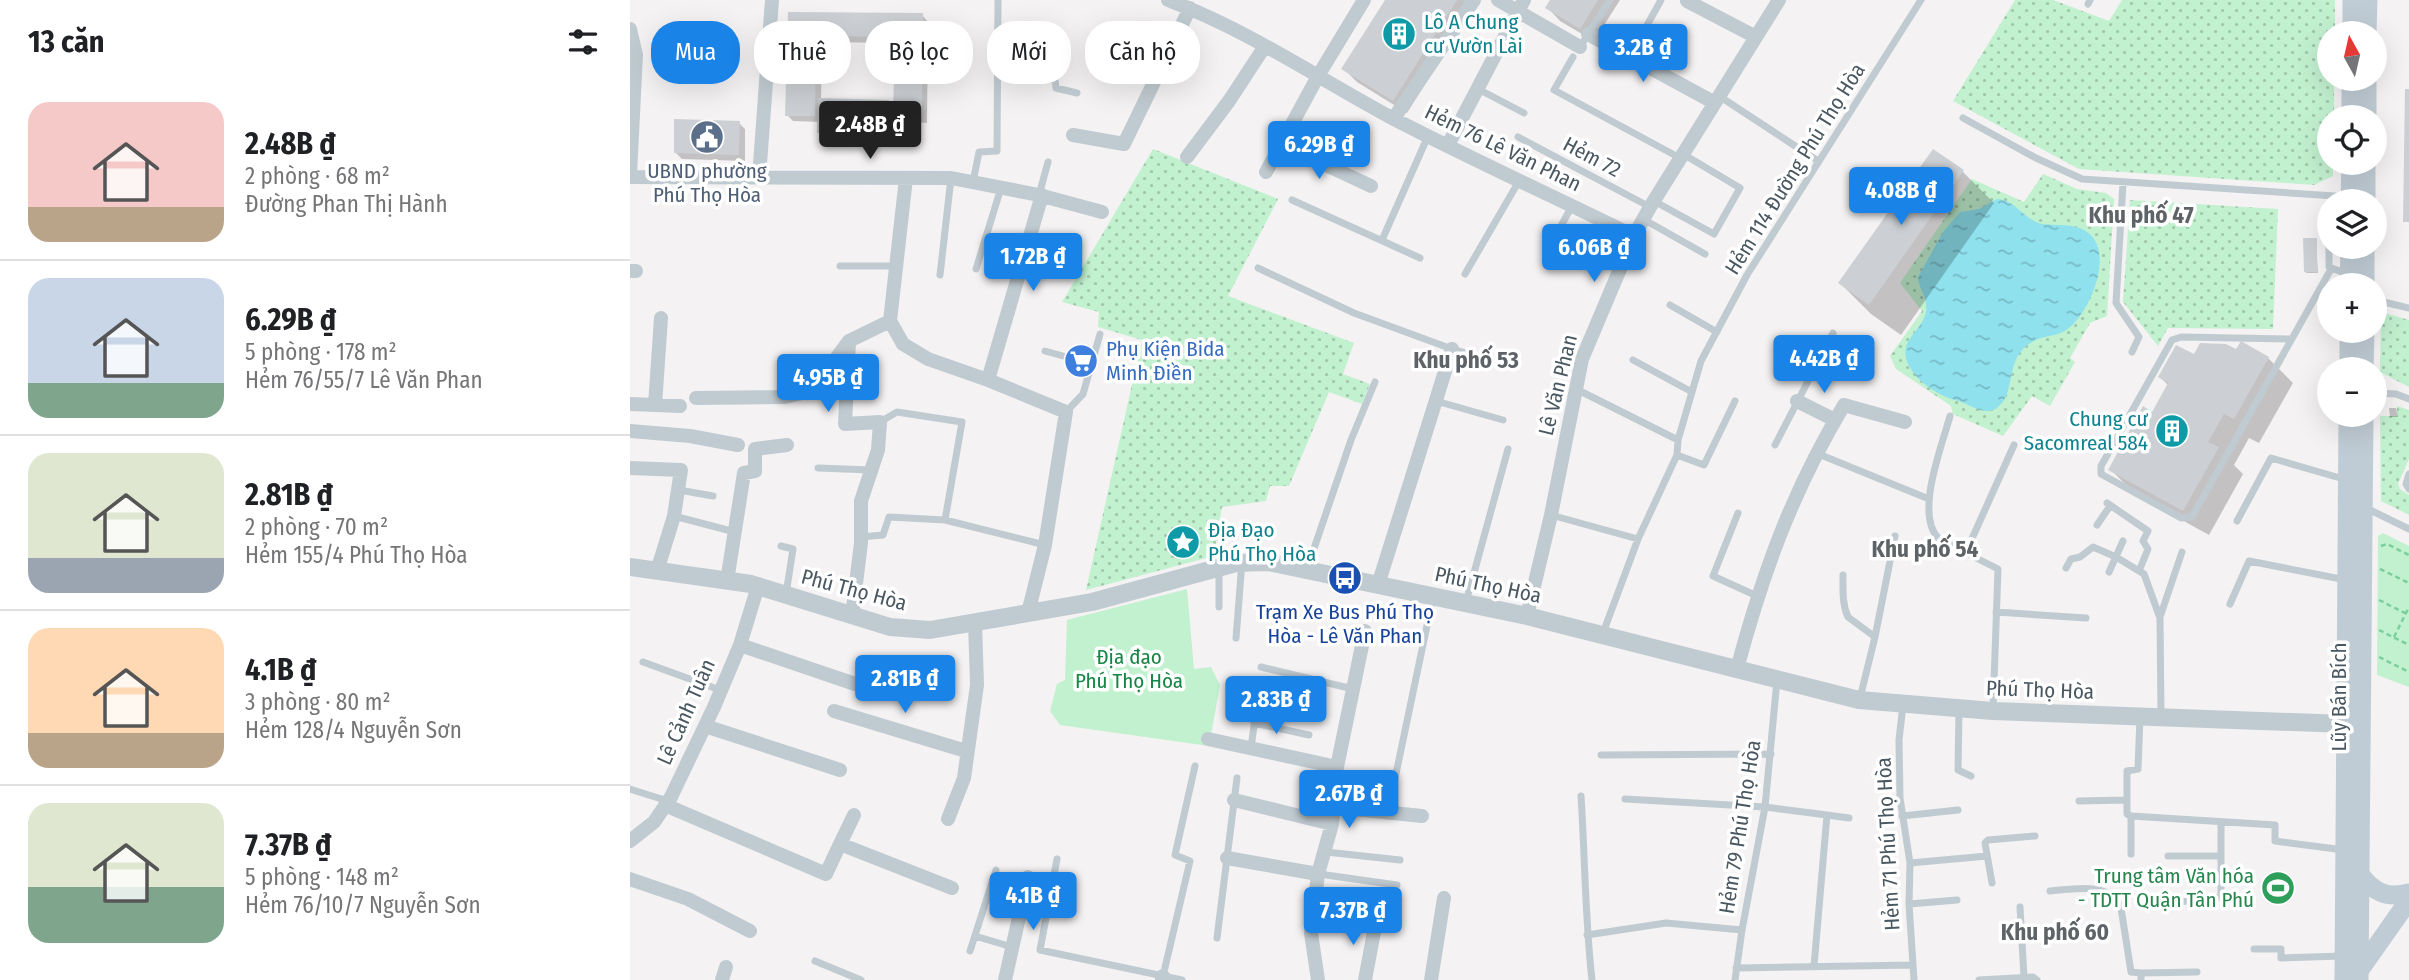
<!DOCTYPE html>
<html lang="vi">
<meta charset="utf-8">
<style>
body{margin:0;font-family:"Fira Sans Condensed",sans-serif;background:#f6f6f6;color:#202124;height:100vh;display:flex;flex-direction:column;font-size:26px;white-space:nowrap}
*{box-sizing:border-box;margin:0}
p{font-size:23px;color:#757577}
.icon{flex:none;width:38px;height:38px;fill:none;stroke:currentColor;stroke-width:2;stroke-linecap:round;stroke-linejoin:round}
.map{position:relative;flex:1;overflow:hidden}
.side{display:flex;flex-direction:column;background:#fff;width:630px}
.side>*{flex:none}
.hud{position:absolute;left:21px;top:21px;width:665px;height:63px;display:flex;gap:14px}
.needle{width:46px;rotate:352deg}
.tools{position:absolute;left:1687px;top:21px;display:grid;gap:14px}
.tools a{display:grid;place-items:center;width:70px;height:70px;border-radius:50%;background:#fff;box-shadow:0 7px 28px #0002;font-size:35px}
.price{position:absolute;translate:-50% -60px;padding:0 16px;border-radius:7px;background:#1983e8;color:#fff;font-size:23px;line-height:46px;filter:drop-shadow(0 2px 4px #0008)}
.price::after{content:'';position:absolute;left:50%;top:42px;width:21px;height:16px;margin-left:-10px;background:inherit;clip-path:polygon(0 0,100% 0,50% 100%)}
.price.on{background:#222;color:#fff}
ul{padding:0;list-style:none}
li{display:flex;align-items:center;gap:21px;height:175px;padding:0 28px}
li+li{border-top:2px solid #e0e0e0}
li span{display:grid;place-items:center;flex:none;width:196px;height:140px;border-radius:21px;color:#555}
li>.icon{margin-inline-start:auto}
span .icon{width:84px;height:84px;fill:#fffc;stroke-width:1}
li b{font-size:30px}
h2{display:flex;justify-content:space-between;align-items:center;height:84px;padding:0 28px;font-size:30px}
.pill{padding:0 24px;border-radius:28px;background:#fff;box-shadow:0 7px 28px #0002;font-size:24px;line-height:63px}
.pill.on{background:#1983e8;color:#fff}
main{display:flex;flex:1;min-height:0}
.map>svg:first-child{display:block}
.grass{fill:url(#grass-dots)}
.park{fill:#c2f1d0}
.water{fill:url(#water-ripples)}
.shadow{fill:#0003;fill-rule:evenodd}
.building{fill:#ccd0d4}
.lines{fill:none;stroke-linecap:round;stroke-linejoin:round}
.path{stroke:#79d09e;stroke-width:2.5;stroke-dasharray:5 3.5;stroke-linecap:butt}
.service{stroke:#c0cbd1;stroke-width:7}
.minor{stroke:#c0cbd1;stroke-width:14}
.tertiary{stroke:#c0cbd1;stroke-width:18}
.secondary{stroke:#c0ccd5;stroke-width:19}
.labels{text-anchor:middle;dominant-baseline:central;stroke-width:7;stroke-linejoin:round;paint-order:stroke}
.culture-label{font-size:21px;fill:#0d838f;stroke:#fff;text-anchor:start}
.street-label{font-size:21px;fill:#495760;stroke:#fff}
.service-label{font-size:21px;fill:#4e5e75;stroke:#fff}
.shop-label{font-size:21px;fill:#366cbe;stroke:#fff;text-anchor:start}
.transit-label{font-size:21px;fill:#164399;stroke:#fff}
.park-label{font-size:21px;fill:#178545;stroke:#fff}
.leisure-label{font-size:21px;fill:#27864d;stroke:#fff;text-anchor:end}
.neighbourhood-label{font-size:23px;font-weight:bold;fill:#5e6367;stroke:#fff}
</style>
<main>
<section class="side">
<h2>13 căn<svg class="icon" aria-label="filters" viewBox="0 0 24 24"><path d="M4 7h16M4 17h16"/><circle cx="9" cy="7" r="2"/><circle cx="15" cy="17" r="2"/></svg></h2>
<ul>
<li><span style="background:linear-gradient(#f6c9c9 75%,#b9a48a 0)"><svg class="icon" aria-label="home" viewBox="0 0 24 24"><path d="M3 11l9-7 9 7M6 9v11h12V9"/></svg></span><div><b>2.48B ₫</b><p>2 phòng · 68 m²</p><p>Đường Phan Thị Hành</p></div></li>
<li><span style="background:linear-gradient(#c9d6e8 75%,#7fa58c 0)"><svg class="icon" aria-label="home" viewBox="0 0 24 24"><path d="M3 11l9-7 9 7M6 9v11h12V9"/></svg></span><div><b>6.29B ₫</b><p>5 phòng · 178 m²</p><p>Hẻm 76/55/7 Lê Văn Phan</p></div></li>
<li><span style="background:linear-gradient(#dfe7d0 75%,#9aa5b1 0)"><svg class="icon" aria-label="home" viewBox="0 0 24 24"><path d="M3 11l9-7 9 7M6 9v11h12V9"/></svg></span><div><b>2.81B ₫</b><p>2 phòng · 70 m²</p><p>Hẻm 155/4 Phú Thọ Hòa</p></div></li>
<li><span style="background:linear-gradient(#ffd9b3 75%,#b9a48a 0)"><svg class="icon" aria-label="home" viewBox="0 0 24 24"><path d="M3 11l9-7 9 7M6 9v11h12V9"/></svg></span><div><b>4.1B ₫</b><p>3 phòng · 80 m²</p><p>Hẻm 128/4 Nguyễn Sơn</p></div></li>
<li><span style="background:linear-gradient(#dfe7d0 60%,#7fa58c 0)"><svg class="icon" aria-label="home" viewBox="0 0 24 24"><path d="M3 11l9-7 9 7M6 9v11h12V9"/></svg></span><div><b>7.37B ₫</b><p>5 phòng · 148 m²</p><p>Hẻm 76/10/7 Nguyễn Sơn</p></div></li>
</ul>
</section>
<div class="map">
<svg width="1779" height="980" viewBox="0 0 1779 980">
<defs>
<pattern id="grass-dots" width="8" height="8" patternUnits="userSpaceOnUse" patternTransform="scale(1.75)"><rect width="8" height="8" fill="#c2f1d0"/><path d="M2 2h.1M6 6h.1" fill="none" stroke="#a0c6ac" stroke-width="1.8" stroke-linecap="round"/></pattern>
<pattern id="water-ripples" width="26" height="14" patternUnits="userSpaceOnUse" patternTransform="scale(1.75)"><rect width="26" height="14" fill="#8fe1ee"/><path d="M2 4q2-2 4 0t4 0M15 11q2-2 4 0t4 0" fill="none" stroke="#77b9c4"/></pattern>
</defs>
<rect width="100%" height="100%" fill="#f4f2f2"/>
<path class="grass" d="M1385,0H1423L1479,21L1492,0H1705V33H1699V79H1704V117H1699V163H1703V176L1684,185L1449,169L1323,101Z
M523,149L648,199L598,296L724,343L713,374L740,384L732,404L699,392L659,486H640L636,501L592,507L584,556L456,590L512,340L468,327L469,312L432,302Z
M1413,174L1447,189L1476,193L1484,199L1477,316L1460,323L1440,358L1445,362L1420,406L1402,396L1373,436L1323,414L1321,406L1266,369L1260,356L1292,311L1270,283L1342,179L1394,202Z
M1500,200L1648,209L1643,329L1538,328L1528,346L1493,302Z
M1751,312L1779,320V387L1750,372Z
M1767,406L1779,410V459L1768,484L1770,489L1779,495V515L1751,501L1750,416H1767Z"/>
<path class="park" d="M1753,533L1779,546V687L1747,675L1748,536Z
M557,589L564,669L581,667L590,685L579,746L430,725L420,711L427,684L435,680L437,620Z"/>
<path class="water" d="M1367,199C1386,200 1394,220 1412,224C1426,226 1441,223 1454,230C1487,248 1461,310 1439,328C1424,340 1409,332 1392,350C1377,367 1384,395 1368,407C1357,416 1345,408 1334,403C1327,400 1320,399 1314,396C1297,389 1268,366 1277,344C1282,333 1294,324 1296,312C1298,297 1288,288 1288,277L1313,232L1330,212L1349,209Z"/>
<path class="shadow" d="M757,0H835L843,8L777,113L727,82L714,69Z
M922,0H990L964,41L930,21L917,7Z
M160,13L292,15L298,22L297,123L272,121L264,114V140L195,139L189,132V122L163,121L157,115ZM192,42L267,43L265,109L258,102L191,100Z
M109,123L115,129V161L52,159L45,152Z
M1304,151L1333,172L1364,203L1271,335L1241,314L1210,283Z
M1686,240L1688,273H1677L1675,272Z
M1607,352L1638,358L1663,383L1629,443L1619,438L1604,465L1613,474L1579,535L1505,494L1480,469L1523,414L1539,386L1530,377L1564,357Z
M1759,408H1766L1768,417H1760Z"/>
<path class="building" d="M755,0H827L763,101L711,69Z
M920,0H968L950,29L915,8Z
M158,12L293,13L292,117L263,115L265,37L186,36L185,116H155Z
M1775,89H1779V222H1773Z
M188,98L259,100L258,134L187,133Z
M44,119L110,121L109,155L44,153Z
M1303,149L1334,170L1239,305L1208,283Z
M1673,238H1687V272H1674Z
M1611,341L1639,357L1604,419L1594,414L1578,442L1589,447L1553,511L1478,470L1513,406L1522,412L1538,383L1528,377L1546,345L1564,354L1570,343L1596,344L1606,349Z"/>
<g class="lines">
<path class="path" d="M1751,546L1757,544L1779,555
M1750,569L1779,583
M1749,600L1779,615
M1749,630L1779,645
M1764,637L1779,607
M1749,657L1779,672"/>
<path class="service" d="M1458,4L1460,0
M950,47L980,0
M368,51L403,56L404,76L425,80L426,88L447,93
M1000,56L1031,0
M943,57L924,90L1050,158
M848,89L894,113
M1089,96L1188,161
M1333,118L1406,158L1452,179L1720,197
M888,137L1020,207
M343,182L349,152L367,151L368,0
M1493,183L1486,303L1509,337L1502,352
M409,195L418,162
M662,200L790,258
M1024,201L1084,234L1110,188L1053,154
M1013,219L1075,254
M752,240L798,136
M1699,245V267L1717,274
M916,253L942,206
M395,256L447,271
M210,266H266
M628,268L724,313L822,349L884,367
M346,269L371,188
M835,274L889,181
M310,275L321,178
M1745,300L1779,308
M1040,305L1087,332
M1660,339L1551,337L1542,340L1471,466V474L1551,518L1562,517L1701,269
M415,351L462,364
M1003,360L1062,392
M946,389L1048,440
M1745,393L1766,394L1779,399
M806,401L873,420
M436,412L453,394L470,334
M1320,416C1312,446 1284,515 1309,539L1368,569L1363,710
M250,422L267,412L332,422L315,520
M1145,445L1203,333
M1186,453L1299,499
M1047,455L1074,465L1105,401
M188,468L241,470
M1779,474L1776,484L1779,489
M49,490L83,496
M1477,503L1518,531L1513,541L1518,549L1509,571
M1736,508L1779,529
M1108,513L1083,576L1127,596
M921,515L1008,539
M44,516L105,532
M1607,521L1641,458L1717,480
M1467,525L1480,506
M231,537L253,535L259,517L315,520L415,545
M151,546L163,549L156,594
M1336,552L1384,445
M589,568V607
M1436,568L1441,559L1450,557L1463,547L1486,557L1514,574L1530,618L1531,716
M677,569L721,440L745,382
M1479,572L1493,541
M1213,575C1213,590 1212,604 1218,617L1245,637L1230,698
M836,602L878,449
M1600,604L1619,561L1716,580
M1366,612L1456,618
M1530,617L1552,552
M973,633L1008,539L1047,455L1048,440L1071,361L1117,275L1291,0
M1245,637L1265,536
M606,638L612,562
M13,662L90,690
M631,667L723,689
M1273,705L1269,740L1270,798L1280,863L1279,904L1284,980
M1329,710L1328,770L1341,776
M624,723L679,735
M621,748L628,696
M971,755L1141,754
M763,788L803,597
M0,789L38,801
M951,796C955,857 955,919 962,980
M995,799L1135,807L1197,815L1184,966
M1449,801L1497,800
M1197,815L1219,818
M1272,816L1328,810
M1501,816L1497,814V771L1508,769L1510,717
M696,852L770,860
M1501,854V816L1645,825V841L1714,850
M1538,856H1591
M427,859L410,950L552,980
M1280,863L1357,856
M689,874L767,885
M1362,883L1355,843L1358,840L1405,836
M1420,891C1444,889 1479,881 1491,908L1501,972L1511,973
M1279,904L1327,900
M1514,906L1591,897V822
M1390,907L1394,977
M957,935L1036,923L1112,930
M345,936L382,947
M587,938L607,778
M1624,949H1651V958L1713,956
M340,951L366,870
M185,961L231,980
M1106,968L1283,965
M533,976L560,861L545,855L565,766
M1105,980L1112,930L1135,807L1147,680
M1349,980L1403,977L1407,980
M1511,980V973L1567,972"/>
<path class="minor" d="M538,0C618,30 689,79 764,119C843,160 925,197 1004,236
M868,0L950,47
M1057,1L1126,37
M0,29L6,55L0,174
M958,34L1085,103
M764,118L844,0
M443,135L494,144L560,8
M651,144L741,186
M818,145L894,0
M557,157L599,101L635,46
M636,172L688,76L734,0
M0,177L321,178L409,195L472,212
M129,178L142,0
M0,271H6
M260,321L276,178
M219,341L215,424L250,422L248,450L231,501V543L222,616
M358,380L412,195
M66,398L155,397L176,392L191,379L219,341L260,321L273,344L298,359L358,380L436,412L415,545L398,613
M1167,401L1205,420
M0,404L50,406
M25,405L31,318
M0,431L60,436L108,445
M0,468L51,470L44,516L27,571
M97,581L114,473L125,471V449L157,445
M748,585L822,349
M897,616L921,515L952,359L1004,236L1020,207L1149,0
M110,645L225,684
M1107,669C1133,572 1162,492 1214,405L1275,422
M204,711L336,751
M75,726L210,770
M578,739L707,767
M604,800L702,824
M35,805L196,874L210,844L322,888
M704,807L792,816
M318,819L334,778L347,685L345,623
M0,841L24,822L41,797L84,707L110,645L128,586
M210,844L224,815
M597,858L688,874
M0,879L58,899L120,931
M92,980L96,967
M375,980L398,877
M532,980L533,976
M688,980L681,933L688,874L702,824L707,767L735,631
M735,980L746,921
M801,980L814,898"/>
<path class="tertiary" d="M0,567L121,584L260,627L300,630L462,602L606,563L638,562L897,616L1229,700L1363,711L1715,724"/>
<path class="secondary" d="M1722,33V0
M1737,33L1738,0
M1721,117V79
M1737,117V79
M1720,201L1721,163
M1736,201V163
M1719,285L1720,247
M1735,285V247
M1719,369V331
M1734,369L1735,331
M1730,874C1743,892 1757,899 1779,893
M1729,971L1779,900
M1714,980L1718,415
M1729,980L1734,415"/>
</g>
<defs>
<g id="building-disc" transform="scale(1.75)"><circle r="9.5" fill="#0f9aa8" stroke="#fff"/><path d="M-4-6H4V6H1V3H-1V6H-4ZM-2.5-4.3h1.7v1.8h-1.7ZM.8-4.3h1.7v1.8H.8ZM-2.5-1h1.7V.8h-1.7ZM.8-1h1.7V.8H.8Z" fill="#fff"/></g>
<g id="civic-disc" transform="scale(1.75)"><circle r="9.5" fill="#5c6f8a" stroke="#fff"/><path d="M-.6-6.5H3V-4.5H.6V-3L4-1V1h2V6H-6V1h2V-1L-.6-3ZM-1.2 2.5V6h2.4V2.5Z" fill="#fff"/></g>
<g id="supermarket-disc" transform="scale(1.75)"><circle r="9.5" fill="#3f7fe0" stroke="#fff"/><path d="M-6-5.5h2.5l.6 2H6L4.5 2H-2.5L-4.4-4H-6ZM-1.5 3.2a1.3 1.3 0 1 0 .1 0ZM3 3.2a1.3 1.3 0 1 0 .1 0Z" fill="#fff"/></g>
<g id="sight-disc" transform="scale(1.75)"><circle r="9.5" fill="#0f9aa8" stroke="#fff"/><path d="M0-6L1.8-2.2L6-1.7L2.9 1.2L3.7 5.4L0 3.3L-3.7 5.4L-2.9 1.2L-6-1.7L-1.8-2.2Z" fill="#fff"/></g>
<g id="bus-disc" transform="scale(1.75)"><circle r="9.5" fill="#1a4fb4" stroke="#fff"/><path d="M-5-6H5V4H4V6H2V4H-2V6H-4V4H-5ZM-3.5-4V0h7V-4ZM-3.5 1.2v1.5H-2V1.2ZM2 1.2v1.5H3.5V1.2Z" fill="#fff"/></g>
<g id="stadium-disc" transform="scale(1.75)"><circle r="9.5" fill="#2e9e5b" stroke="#fff"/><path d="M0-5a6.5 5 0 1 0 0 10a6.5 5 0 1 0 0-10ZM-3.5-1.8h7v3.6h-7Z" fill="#fff"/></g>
</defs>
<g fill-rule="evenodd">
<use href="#building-disc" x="769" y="34"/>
<use href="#civic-disc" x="77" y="137"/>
<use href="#supermarket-disc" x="451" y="361"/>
<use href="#building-disc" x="1542" y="431"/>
<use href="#sight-disc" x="553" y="542"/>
<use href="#bus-disc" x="715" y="578"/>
<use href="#stadium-disc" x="1648" y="888"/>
</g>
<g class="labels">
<g class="culture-label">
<text x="794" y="22">Lô A Chung<tspan x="794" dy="24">cư Vườn Lài</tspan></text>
<text x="1518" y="419" text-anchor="end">Chung cư<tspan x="1518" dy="24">Sacomreal 584</tspan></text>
<text x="578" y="530">Địa Đạo<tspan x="578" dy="24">Phú Thọ Hòa</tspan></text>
</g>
<g class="street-label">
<text transform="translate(873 148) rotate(26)">Hẻm 76 Lê Văn Phan</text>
<text transform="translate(962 157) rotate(28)">Hẻm 72</text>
<text transform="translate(1165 169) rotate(-58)">Hẻm 114 Đường Phú Thọ Hòa</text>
<text transform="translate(928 385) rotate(-76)">Lê Văn Phan</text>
<text transform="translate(858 585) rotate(12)">Phú Thọ Hòa</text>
<text transform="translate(224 590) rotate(15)">Phú Thọ Hòa</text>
<text transform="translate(1410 690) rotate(2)">Phú Thọ Hòa</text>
<text transform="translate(1709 697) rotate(-90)">Lũy Bán Bích</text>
<text transform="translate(56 712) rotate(-66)">Lê Cảnh Tuân</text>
<text transform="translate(1110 827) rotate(-81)">Hẻm 79 Phú Thọ Hòa</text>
<text transform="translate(1258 844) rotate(-93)">Hẻm 71 Phú Thọ Hòa</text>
</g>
<g class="service-label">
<text x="77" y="171">UBND phường<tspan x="77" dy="24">Phú Thọ Hòa</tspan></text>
</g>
<g class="shop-label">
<text x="476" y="349">Phụ Kiện Bida<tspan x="476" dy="24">Minh Điền</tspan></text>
</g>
<g class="transit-label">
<text x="715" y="612">Trạm Xe Bus Phú Thọ<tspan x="715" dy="24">Hòa - Lê Văn Phan</tspan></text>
</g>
<g class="park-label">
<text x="499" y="657">Địa đạo<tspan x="499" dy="24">Phú Thọ Hòa</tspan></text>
</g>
<g class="leisure-label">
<text x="1624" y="876">Trung tâm Văn hóa<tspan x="1624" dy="24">- TDTT Quận Tân Phú</tspan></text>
</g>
<g class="neighbourhood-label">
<text x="1511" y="215">Khu phố 47</text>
<text x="836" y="360">Khu phố 53</text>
<text x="1295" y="549">Khu phố 54</text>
<text x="1425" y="932">Khu phố 60</text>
</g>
</g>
</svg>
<div class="tools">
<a><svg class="needle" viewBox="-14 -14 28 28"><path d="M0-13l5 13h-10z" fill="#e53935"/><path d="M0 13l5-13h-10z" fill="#757577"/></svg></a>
<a><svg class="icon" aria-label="locate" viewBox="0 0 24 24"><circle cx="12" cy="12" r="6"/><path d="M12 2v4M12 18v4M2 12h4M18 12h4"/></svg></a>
<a><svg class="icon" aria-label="layers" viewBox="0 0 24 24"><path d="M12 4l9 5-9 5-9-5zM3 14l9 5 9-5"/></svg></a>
<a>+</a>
<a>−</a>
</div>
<b class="price" style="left:1013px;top:84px">3.2B ₫</b>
<b class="price on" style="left:240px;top:161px">2.48B ₫</b>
<b class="price" style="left:689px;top:181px">6.29B ₫</b>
<b class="price" style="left:1271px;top:227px">4.08B ₫</b>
<b class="price" style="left:964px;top:284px">6.06B ₫</b>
<b class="price" style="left:403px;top:293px">1.72B ₫</b>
<b class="price" style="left:1194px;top:395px">4.42B ₫</b>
<b class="price" style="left:198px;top:414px">4.95B ₫</b>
<b class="price" style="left:275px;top:715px">2.81B ₫</b>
<b class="price" style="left:646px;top:736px">2.83B ₫</b>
<b class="price" style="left:719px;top:830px">2.67B ₫</b>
<b class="price" style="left:403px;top:932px">4.1B ₫</b>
<b class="price" style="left:723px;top:947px">7.37B ₫</b>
<div class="hud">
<a class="pill on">Mua</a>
<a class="pill">Thuê</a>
<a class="pill">Bộ lọc</a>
<a class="pill">Mới</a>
<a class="pill">Căn hộ</a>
</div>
</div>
</main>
